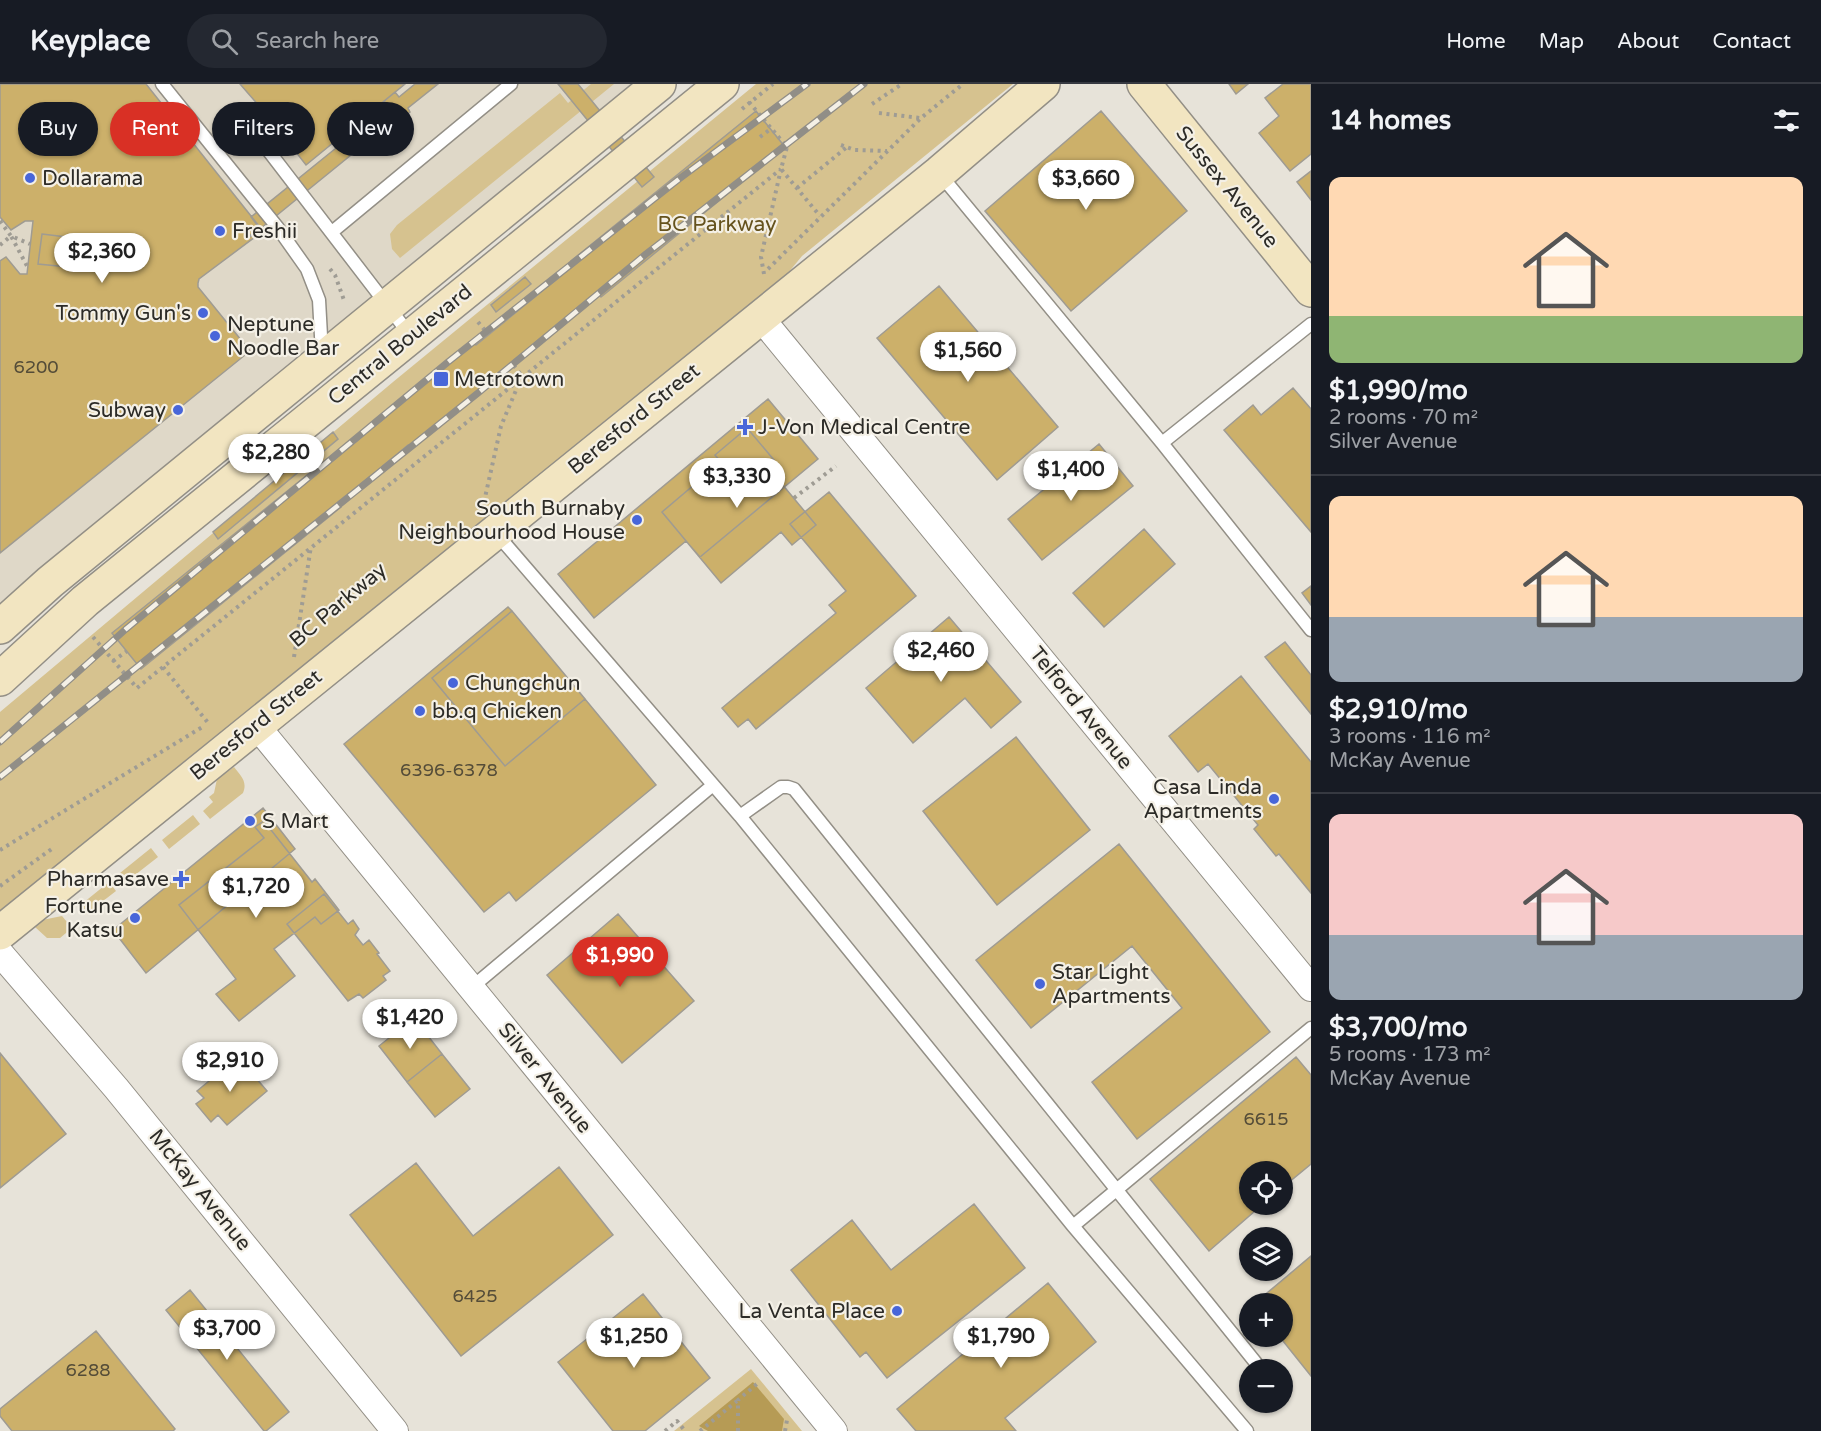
<!DOCTYPE html>
<meta charset="utf-8">
<style>
body{margin:0;font-family:"Varela Round",sans-serif;background:#242831;color:#f1f3f6;height:100vh;display:flex;flex-direction:column;font-size:22px;white-space:nowrap}
*{box-sizing:border-box;margin:0}
p{font-size:20px;color:#9ea1a6}
.icon{flex:none;width:33px;height:33px;fill:none;stroke:currentColor;stroke-width:2;stroke-linecap:round;stroke-linejoin:round}
.map{position:relative;flex:1;overflow:hidden}
.drawer{display:flex;flex-direction:column;background:#171b24;width:510px}
.drawer>*{flex:none}
.guide{position:absolute;left:18px;top:18px;width:570px;height:54px;display:flex;gap:12px}
.tools{position:absolute;left:1239px;top:1077px;display:grid;gap:12px}
.tools a{display:grid;place-items:center;width:54px;height:54px;border-radius:50%;background:#171b24;box-shadow:0 2px 4px #0004;font-size:30px}
.price{position:absolute;translate:-50% -51px;padding:0 14px;border-radius:21px;background:#fff;color:#222;font-size:20px;line-height:39px;filter:drop-shadow(0 2px 3px #0008)}
.price::after{content:'';position:absolute;left:50%;top:36px;width:18px;height:14px;margin-left:-9px;background:inherit;clip-path:polygon(0 0,100% 0,50% 100%)}
.price.current{background:#d93025;color:#fff}
ul{padding:0;list-style:none}
li{display:grid;align-content:center;gap:12px;height:318px;padding:0 18px}
li+li{border-top:2px solid #363941}
li span{display:grid;place-items:center;height:186px;border-radius:12px;color:#555}
li>.icon{margin-inline-start:auto}
span .icon{width:108px;height:108px;fill:#fffc;stroke-width:1}
li b{font-size:26px}
h2{display:flex;justify-content:space-between;align-items:center;height:72px;padding:0 18px;font-size:26px}
.chip{padding:0 21px;border-radius:27px;background:#171b24;box-shadow:0 2px 4px #0004;font-size:21px;line-height:54px}
.chip.current{background:#d93025;color:#fff}
header{display:flex;align-items:center;gap:36px;box-sizing:border-box;height:84px;padding:0 30px;background:#171b24;border-bottom:2px solid #363941}
header strong{font-size:28px}
nav{display:flex;gap:33px;margin-inline-start:auto;font-size:21px}
.search{width:420px;height:54px;background:#242831;display:flex;align-items:center;gap:15px;box-sizing:border-box;padding:0 21px;border-radius:33px;color:#9ea1a6;font-size:22px}
main{display:flex;flex:1;min-height:0}
.map>svg:first-child{display:block}
.built{fill:#dfd8c8}
.green{fill:#d6c28f}
.forest{fill:#b69b55}
.building{fill:#ccb06a;stroke:#9f9b92;stroke-width:1.5}
.lines{fill:none;stroke-linecap:round;stroke-linejoin:round}
.lane-casing{stroke:#938f86;stroke-width:15}
.street-casing{stroke:#938f86;stroke-width:28}
.secondary-casing{stroke:#938f86;stroke-width:36}
.path{stroke:#9f9c94;stroke-width:4;stroke-dasharray:3 4.5;stroke-linecap:butt}
.lane{stroke:#fff;stroke-width:12}
.street{stroke:#fff;stroke-width:26}
.secondary{stroke:#f2e5c1;stroke-width:33}
.rail-casing{stroke:#918e87;stroke-width:7}
.rail{stroke:#f4f0e6;stroke-width:4.5;stroke-dasharray:14;stroke-linecap:butt}
.poi-dot{fill:#4866d9;stroke:#f4f0e6;stroke-width:2}
.labels{text-anchor:middle;dominant-baseline:central;stroke-width:4.5;stroke-linejoin:round;paint-order:stroke}
.number-label{font-size:18px;fill:#544c38}
.poi-label{font-size:21px;fill:#2c2b27;stroke:#f4f0e6;text-anchor:start}
.street-label{font-size:21px;fill:#2c2b27;stroke:#f4f0e6}
.park-label{font-size:21px;fill:#65521d;stroke:#f4f0e6}
</style>
<header>
<strong>Keyplace</strong>
<div class="search"><svg class="icon" aria-label="search" viewBox="0 0 24 24"><circle cx="10" cy="10" r="6"/><path d="M15 15l6 6"/></svg>Search here</div>
<nav><a>Home</a><a>Map</a><a>About</a><a>Contact</a></nav>
</header>
<main>
<div class="map">
<svg width="1311" height="1347" viewBox="0 0 1311 1347">
<rect width="100%" height="100%" fill="#e7e3d9"/>
<path class="built" d="M0,0H640L0,531Z"/>
<path class="green" d="M591,0H614L400,174L392,165L390,150L397,141L560,9L568,19Z
M756,0H1013L802,172L788,189L774,202L0,831V628L393,298Z
M234,683C240,691 248,697 243,709L210,735L203,727L213,718L209,713L214,709L217,695Z
M193,731L200,740L169,765L162,756Z
M151,764L158,773L126,798L120,789Z
M109,798L116,807L85,831L78,823Z
M62,832L72,844L60,854H47L35,843L42,836Z
M751,1285L802,1347H674Z"/>
<path class="forest" d="M753,1298L784,1335L782,1347H708L699,1342Z"/>
<path class="building" d="M0,0H146L263,147L199,195L198,199V203L250,267L0,469V177L6,173L20,190H27L33,137H25L11,146L0,133Z
M240,0H405L306,81L267,31Z
M415,0H438L408,24L410,28L400,36L397,33L367,58L369,61L359,70L356,67L260,145L251,133L346,56L342,51L355,41L359,47L389,23L384,17L395,8L399,13Z
M558,0H578L654,93L642,103Z
M1229,0H1248L1236,10Z
M1283,0H1311V70L1290,87L1259,49L1279,32L1265,14Z
M756,27L785,63L601,213L597,208L498,289L499,291L410,364L408,361L338,419L341,423L141,585L112,549L312,387L315,391L386,333L384,331L473,258L476,261L574,181L571,177Z
M1101,27L1187,127L1071,227L985,127Z
M1311,87V116L1297,98Z
M42,150L91,156L88,185L38,180Z
M525,193L531,200L496,228L491,221Z
M939,202L1058,343L997,396L877,254Z
M1293,304L1311,325V448L1224,346L1253,321L1261,331Z
M768,315L818,375L700,473L686,457L594,534L558,490Z
M747,344L774,376L767,382L816,441L792,461L781,448L721,499L662,428L721,378L715,371Z
M333,348L338,355L218,455L213,448Z
M1099,360L1133,402L1042,476L1008,435Z
M829,408L916,512L756,645L748,635L738,643L722,624L836,529L829,521L846,507L790,440Z
M1144,445L1175,480L1104,543L1073,509Z
M1311,502V521L1302,509Z
M508,523L512,527L432,594L505,682L585,615L656,701L516,817L509,808L484,828L344,660Z
M512,527L585,615L505,682L432,594Z
M949,533L1021,618L991,644L965,614L913,659L866,604Z
M1285,558L1311,591V630L1265,573Z
M1241,592L1311,678V809L1279,770L1276,772L1254,745L1258,741L1208,680L1198,688L1169,652Z
M1016,653L1090,746L997,821L923,727Z
M263,724L295,765L146,889L113,846Z
M264,737L312,798L315,795L339,826L321,840L315,833L274,865L295,892L239,937L216,910L236,895L179,821L264,754L255,743Z
M1119,760L1270,948L1137,1055L1092,998L1182,924L1132,862L1031,944L976,876Z
M324,810L348,840L353,836L359,845L355,851L363,861L369,856L379,869L377,870L390,887L383,892L386,896L363,914L359,910L348,917L287,840Z
M618,830L694,917L622,979L547,891Z
M414,934L442,970L407,998L379,962Z
M0,969L66,1050L0,1104Z
M442,970L470,1005L435,1033L407,998Z
M238,973L267,1007L227,1041L218,1031L211,1038L196,1020L204,1014L197,1007Z
M1296,973L1311,991V1080L1282,1104V1088H1250V1120H1263L1209,1167L1150,1095Z
M416,1079L473,1152L559,1083L613,1151L461,1272L350,1131Z
M974,1120L1025,1184L887,1294L866,1268L860,1273L791,1186L852,1136L891,1186Z
M1311,1172V1292L1279,1252H1282V1220H1254Z
M1048,1199L1096,1258L1005,1334L1016,1347H916L897,1325Z
M190,1206L289,1328L266,1347H264L166,1226Z
M643,1210L710,1294L645,1347H613L558,1278Z
M96,1247L175,1345L173,1347H12L0,1332V1325Z"/>
<g class="lines">
<g class="lane-casing">
<path id="lane" d="M162,0L278,144L307,185L319,216L322,270
M267,31L251,44L410,251
M939,89L1162,359L1311,546
M332,148L511,0
M1162,359L1311,240
M495,448L740,732L1073,1142L1247,1347
M740,732L781,703H788L794,705L1256,1279
M471,904L713,701
M1073,1142L1311,944"/>
</g>
<g class="street-casing">
<path id="street" d="M760,233L1311,904
M256,641L834,1347
M0,869L116,1004L395,1347"/>
</g>
<g class="secondary-casing">
<path id="secondary" d="M1144,0L1311,206
M0,543L50,498L659,0
M0,595L85,517L722,0
M0,849L939,89L1043,0"/>
</g>
<path class="path" d="M749,18L787,63L781,85L820,132
M872,20L902,0
M742,25L773,0
M879,29L920,34
M760,53L772,44
M841,61L855,66L887,67
M797,104L847,63
M0,137L11,152L30,160
M246,144L253,154
M0,161L11,152L27,182
M330,185L335,191L345,219
M768,185L921,34L963,0
M764,190L761,173L781,85
M478,238L488,250
M794,414L836,382
M484,418L501,342L522,292L511,278
M93,553L137,604L781,85
M294,573L311,462
M113,577L127,567
M163,583L209,640
M0,766L204,642
M0,802L53,764
M665,1347L677,1337L685,1347
M700,1347L737,1317
M738,1347V1316L758,1299
M785,1347L787,1336"/>
<use href="#lane" class="lane"/>
<use href="#street" class="street"/>
<use href="#secondary" class="secondary"/>
<g class="rail-casing">
<path id="rail" d="M0,658L126,545L448,278L679,95L807,0
M0,693L478,309L646,170L864,0"/>
</g>
<use href="#rail" class="rail"/>
</g>
<g class="poi-dot">
<circle cx="30" cy="94" r="6"/>
<circle cx="220" cy="147" r="6"/>
<circle cx="203" cy="229" r="6"/>
<circle cx="215" cy="252" r="6"/>
<rect x="433" y="287" width="16" height="16" rx="3"/>
<circle cx="178" cy="326" r="6"/>
<path d="M742 334h6v6h6v6h-6v6h-6v-6h-6v-6h6z"/>
<circle cx="637" cy="436" r="6"/>
<circle cx="453" cy="599" r="6"/>
<circle cx="420" cy="627" r="6"/>
<circle cx="1274" cy="715" r="6"/>
<circle cx="250" cy="737" r="6"/>
<path d="M178 786h6v6h6v6h-6v6h-6v-6h-6v-6h6z"/>
<circle cx="135" cy="834" r="6"/>
<circle cx="1040" cy="900" r="6"/>
<circle cx="897" cy="1227" r="6"/>
</g>
<g class="labels">
<g class="number-label">
<text x="36" y="283">6200</text>
<text x="449" y="686">6396-6378</text>
<text x="1266" y="1035">6615</text>
<text x="475" y="1212">6425</text>
<text x="88" y="1286">6288</text>
</g>
<g class="poi-label">
<text x="42" y="94">Dollarama</text>
<text x="232" y="147">Freshii</text>
<text x="191" y="229" text-anchor="end">Tommy Gun's</text>
<text x="227" y="240">Neptune<tspan x="227" dy="24">Noodle Bar</tspan></text>
<text x="454" y="295">Metrotown</text>
<text x="166" y="326" text-anchor="end">Subway</text>
<text x="758" y="343">J-Von Medical Centre</text>
<text x="625" y="424" text-anchor="end">South Burnaby<tspan x="625" dy="24">Neighbourhood House</tspan></text>
<text x="465" y="599">Chungchun</text>
<text x="432" y="627">bb.q Chicken</text>
<text x="1262" y="703" text-anchor="end">Casa Linda<tspan x="1262" dy="24">Apartments</tspan></text>
<text x="262" y="737">S Mart</text>
<text x="169" y="795" text-anchor="end">Pharmasave</text>
<text x="123" y="822" text-anchor="end">Fortune<tspan x="123" dy="24">Katsu</tspan></text>
<text x="1052" y="888">Star Light<tspan x="1052" dy="24">Apartments</tspan></text>
<text x="885" y="1227" text-anchor="end">La Venta Place</text>
</g>
<g class="street-label">
<text transform="translate(1227 103) rotate(51)">Sussex Avenue</text>
<text transform="translate(400 261) rotate(-39)">Central Boulevard</text>
<text transform="translate(634 335) rotate(-39)">Beresford Street</text>
<text transform="translate(338 521) rotate(-40)">BC Parkway</text>
<text transform="translate(1081 624) rotate(51)">Telford Avenue</text>
<text transform="translate(256 641) rotate(-39)">Beresford Street</text>
<text transform="translate(545 994) rotate(51)">Silver Avenue</text>
<text transform="translate(200 1106) rotate(51)">McKay Avenue</text>
</g>
<g class="park-label">
<text x="717" y="140">BC Parkway</text>
</g>
</g>
</svg>
<div class="tools">
<a><svg class="icon" aria-label="locate" viewBox="0 0 24 24"><circle cx="12" cy="12" r="6"/><path d="M12 2v4M12 18v4M2 12h4M18 12h4"/></svg></a>
<a><svg class="icon" aria-label="layers" viewBox="0 0 24 24"><path d="M12 4l9 5-9 5-9-5zM3 14l9 5 9-5"/></svg></a>
<a>+</a>
<a>−</a>
</div>
<b class="price" style="left:1086px;top:127px">$3,660</b>
<b class="price" style="left:102px;top:200px">$2,360</b>
<b class="price" style="left:968px;top:299px">$1,560</b>
<b class="price" style="left:276px;top:401px">$2,280</b>
<b class="price" style="left:1071px;top:418px">$1,400</b>
<b class="price" style="left:737px;top:425px">$3,330</b>
<b class="price" style="left:941px;top:599px">$2,460</b>
<b class="price" style="left:256px;top:835px">$1,720</b>
<b class="price current" style="left:620px;top:904px">$1,990</b>
<b class="price" style="left:410px;top:966px">$1,420</b>
<b class="price" style="left:230px;top:1009px">$2,910</b>
<b class="price" style="left:227px;top:1277px">$3,700</b>
<b class="price" style="left:634px;top:1285px">$1,250</b>
<b class="price" style="left:1001px;top:1285px">$1,790</b>
<div class="guide">
<a class="chip">Buy</a>
<a class="chip current">Rent</a>
<a class="chip">Filters</a>
<a class="chip">New</a>
</div>
</div>
<section class="drawer">
<h2>14 homes<svg class="icon" aria-label="filters" viewBox="0 0 24 24"><path d="M4 7h16M4 17h16"/><circle cx="9" cy="7" r="2"/><circle cx="15" cy="17" r="2"/></svg></h2>
<ul>
<li><span style="background:linear-gradient(#ffd9b3 75%,#8fb573 0)"><svg class="icon" aria-label="home" viewBox="0 0 24 24"><path d="M3 11l9-7 9 7M6 9v11h12V9"/></svg></span><div><b>$1,990/mo</b><p>2 rooms · 70 m²</p><p>Silver Avenue</p></div></li>
<li><span style="background:linear-gradient(#ffd9b3 65%,#9aa5b1 0)"><svg class="icon" aria-label="home" viewBox="0 0 24 24"><path d="M3 11l9-7 9 7M6 9v11h12V9"/></svg></span><div><b>$2,910/mo</b><p>3 rooms · 116 m²</p><p>McKay Avenue</p></div></li>
<li><span style="background:linear-gradient(#f6c9c9 65%,#9aa5b1 0)"><svg class="icon" aria-label="home" viewBox="0 0 24 24"><path d="M3 11l9-7 9 7M6 9v11h12V9"/></svg></span><div><b>$3,700/mo</b><p>5 rooms · 173 m²</p><p>McKay Avenue</p></div></li>
</ul>
</section>
</main>
